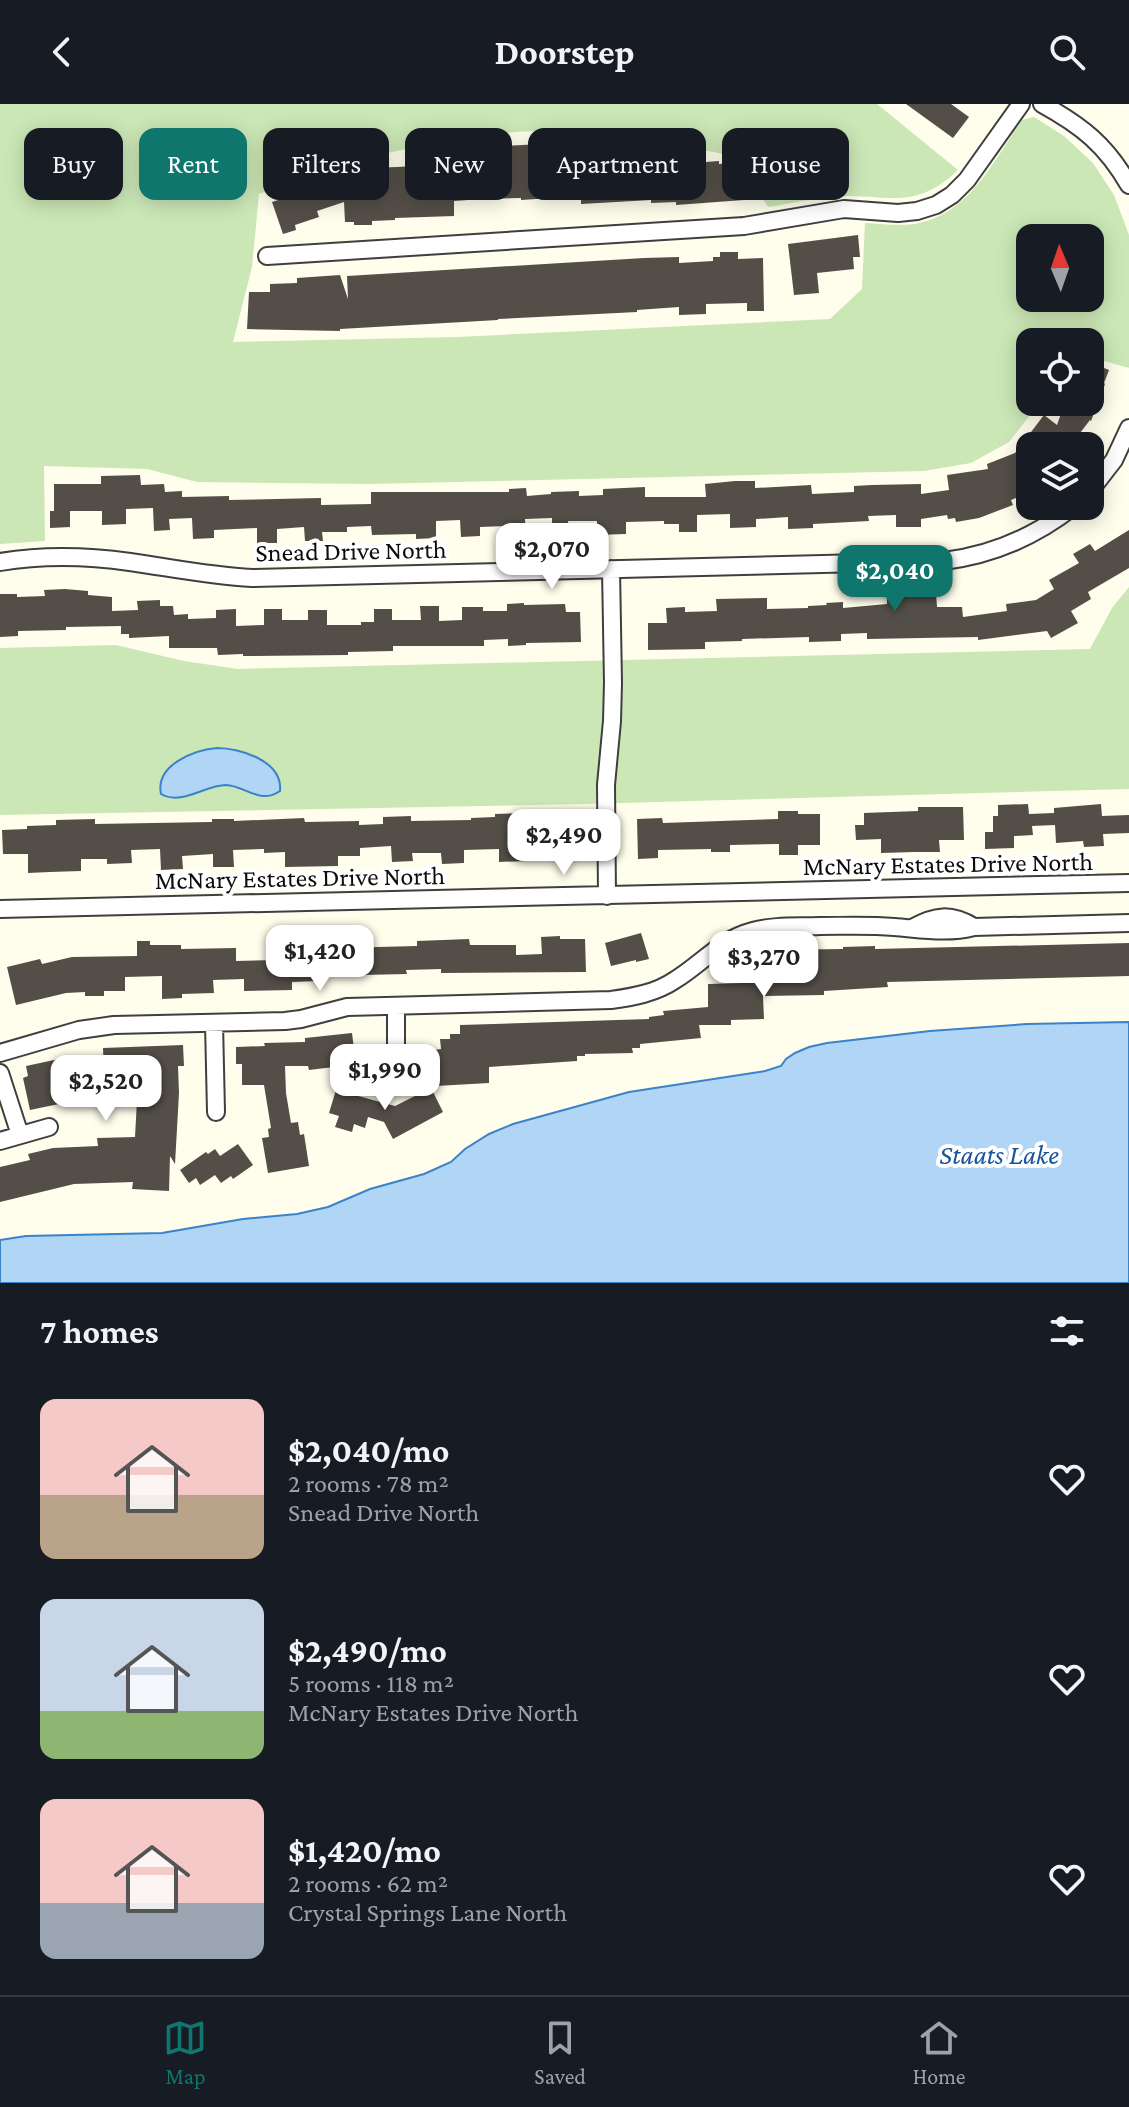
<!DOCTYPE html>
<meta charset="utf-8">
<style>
body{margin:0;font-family:"Crimson Pro",serif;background:#242831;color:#f1f3f6;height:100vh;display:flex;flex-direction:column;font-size:30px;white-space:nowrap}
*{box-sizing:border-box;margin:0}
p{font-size:26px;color:#9ea1a6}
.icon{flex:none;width:44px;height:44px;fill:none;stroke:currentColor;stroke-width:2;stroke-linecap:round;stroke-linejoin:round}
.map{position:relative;height:1179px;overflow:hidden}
.drawer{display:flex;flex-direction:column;background:#171b24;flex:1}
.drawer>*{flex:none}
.guide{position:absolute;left:24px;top:24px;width:1082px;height:72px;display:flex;gap:16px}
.needle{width:52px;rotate:358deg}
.fabs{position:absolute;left:1016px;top:120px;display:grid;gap:16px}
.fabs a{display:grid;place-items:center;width:88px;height:88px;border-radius:16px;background:#171b24;box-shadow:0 4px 20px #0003;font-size:40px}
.price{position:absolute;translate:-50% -68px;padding:0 18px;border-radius:16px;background:#fff;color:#222;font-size:26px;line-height:52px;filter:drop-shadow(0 2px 4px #0008)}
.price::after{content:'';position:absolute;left:50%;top:48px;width:24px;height:18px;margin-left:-12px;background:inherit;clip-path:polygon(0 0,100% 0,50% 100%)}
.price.current{background:#0f766e;color:#fff}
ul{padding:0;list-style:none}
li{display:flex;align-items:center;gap:24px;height:200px;padding:0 40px}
li span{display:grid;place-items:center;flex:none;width:224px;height:160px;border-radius:16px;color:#555}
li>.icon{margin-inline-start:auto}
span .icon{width:96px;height:96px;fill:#fffc;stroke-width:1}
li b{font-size:34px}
h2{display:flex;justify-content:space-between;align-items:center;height:96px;padding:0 40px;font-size:34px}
.tag{padding:0 28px;border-radius:16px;background:#171b24;box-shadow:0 4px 20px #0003;font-size:28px;line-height:72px}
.tag.current{background:#0f766e;color:#fff}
header{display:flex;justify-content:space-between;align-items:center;height:104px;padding:0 40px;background:#171b24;font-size:36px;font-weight:700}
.menu{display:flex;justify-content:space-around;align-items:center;height:112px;border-top:2px solid #363941;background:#171b24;font-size:22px;color:#9ea1a6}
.menu a{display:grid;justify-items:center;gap:4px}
.menu .current{color:#0f766e}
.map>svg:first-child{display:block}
.green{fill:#cbe7b6;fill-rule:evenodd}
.water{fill:#b1d5f4;stroke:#3a82c9;stroke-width:2}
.building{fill:#544e48}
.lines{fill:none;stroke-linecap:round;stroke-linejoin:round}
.street-casing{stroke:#3f3f3f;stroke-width:20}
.street{stroke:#fff;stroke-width:16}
.labels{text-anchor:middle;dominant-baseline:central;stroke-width:8;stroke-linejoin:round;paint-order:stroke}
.street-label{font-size:26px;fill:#0c0c0c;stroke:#fff}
.water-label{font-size:28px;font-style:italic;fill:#195599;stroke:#fff}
</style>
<header><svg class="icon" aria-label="back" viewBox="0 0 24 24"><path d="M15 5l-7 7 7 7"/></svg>Doorstep<svg class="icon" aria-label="search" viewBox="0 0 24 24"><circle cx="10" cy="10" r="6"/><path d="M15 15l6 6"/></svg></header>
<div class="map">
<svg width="1129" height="1179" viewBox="0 0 1129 1179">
<rect width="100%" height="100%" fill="#fffdeb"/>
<path class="green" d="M0,0H877L958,66C919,103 896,93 848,92C822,92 795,99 768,103L734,52L639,34L578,25L515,28L462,33L341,59L259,90L252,163L233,238L457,233L830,215L862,185L865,119C882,120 899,122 915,120C969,111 994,56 1022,16L1034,13L1064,32L1093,59L1114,91L1129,131V264L1090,253V238H1030V298H1040L1009,338L971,359L924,367L369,380L197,378L147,365L44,362L45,437L0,440ZM1030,134H1090V194H1030Z
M1129,483V685L585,700L0,711V544L116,541L184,557L238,565L1090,545L1112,504Z"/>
<path class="water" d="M217,644C240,644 283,657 280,687C260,701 246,682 226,681C205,681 182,702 161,690C155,661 194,646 217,644Z
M1129,918V1179H0V1136L26,1132L162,1129L243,1115L297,1110L328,1103L370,1085L424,1070L451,1058L465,1045L489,1030L513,1020L629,988L765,967L781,962L786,955L795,949L809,943L827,939L930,927L1027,920Z"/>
<path class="building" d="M906,0H951L969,13L953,34Z
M560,39L561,47L620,43V49L662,46V49L678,48V54H692L693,59L719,57V60L730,59L731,67H736V75H743L744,96L676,101V98L651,99V96L581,100V92L521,96V94L482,95L454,97V112L395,114V116L372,117V121H354V118H345L344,98L317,107L319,113L295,121L296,126L283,130L272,98L309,86L310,89L343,78V70L374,69V64L462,60L461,44Z
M858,131L860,153H853L854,165L817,169L819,189L794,191L788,140Z
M720,148H738V155L763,154L764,207H747V199L706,200V210L679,211V203L637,206V208L498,215V216L340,225V227L247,225L249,188H270V180L297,179V174L340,171L348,195L347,172L644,154L679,153V159L713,157V153H720Z
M1094,260L1109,266L1104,279L1105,280L1091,317L1090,316L1070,342H1030V379L1021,383L1024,391L1011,396L1013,401L979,414L956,418L955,414L948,415L947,411L921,415V423H896V411L868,412L869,417L813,420V424L788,425V413L756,415V423L730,424V410L697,411V428H679V420H664V417L626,418V430L597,431V417H568L569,429H552V414L525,415L526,432L507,433L506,422L480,423V432L461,433L460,416L436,417V434L416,435V430L372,431L371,422L347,423V428H322L323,437H305L304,423L277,425V439H257V424L214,426V434L193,435L192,414L169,415L170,426L154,427L153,404L126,405V420L102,421V407H70V423L50,424V407H54V380H101V372L140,371L141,381L164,380L165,388L182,387V393L229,392V396L321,394V401L371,400V388H509V385L526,384L527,392L551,390V388L579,387V392L603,391V385L645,383V393H706L705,380L735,377H755V384L811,381L812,390L854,388V382L872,381L921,380V390L949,386L947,371L988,365L987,360L1015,349L1044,311L1057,321L1065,298H1090V261L1093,262Z
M1129,426V464L1088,488L1091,495L1071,507L1078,519L1051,534L1047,527L978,536V533L867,535V529L841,530V537L809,538V533L742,535V537L705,538V545L648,546V519H667L666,504L685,503V508L717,507L716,495L767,494V505L808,504V502L827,501L826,499L843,498V504L887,500V491L936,489L937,503H962L963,513L1007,507L1006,500L1036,496L1054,485L1049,476L1079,459L1073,450L1090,440L1095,447Z
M65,485L88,487V491L112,493V507L138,506L137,497L160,496V502H173L174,511L188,510V515L216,514V506L236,505V522L264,521V505H282V516H308V506H327V521H361V518H374V505H392V516H421L420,502H439V517L462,516V503H483V507H507V500L524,499V501L565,500L566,508H580L581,538L526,539V541L508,542V535L484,536V542H393V547L348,548V551L243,552V550L218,551L217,544H169V532L129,534V530H121V522L66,523V526L18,527V532L0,533V490H17V493L45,492L44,486Z
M1028,700L1029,710L1054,709V704L1101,700L1102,712L1129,711V729L1103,730L1104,742L1084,743L1083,737L1056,739L1055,721L1032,722L1033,731L1014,732V744L985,745V728H993V712H998V701Z
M918,703H963L964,736H939L940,748H914L881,749V735L856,736L855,721H864V709L918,707Z
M778,707H798V710H820V741H798V751H779V740L730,741V748H711V745L658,746V754L638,755L637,715L662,714L663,719L778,715Z
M521,709L522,719L570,718L571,741L554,742V756L499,758V745L464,746V759L442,760L441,749H412L413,757L392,758L391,742L360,744V752H338V762L285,763V748L264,749V745L233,746L234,763H213V750L182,752L183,765L161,766L160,745L131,746L132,759L107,760V755H81V767L50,768L28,769V750H3L2,726L27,725V722L56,721V716L95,715V720L212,718V715H234V717L304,714L305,718L359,717V721L383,720V713L411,712V717L471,716V714L495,713V710Z
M641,829L649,855L636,858V856L611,862L605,839Z
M560,832V835H585L586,868L441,869V865L406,866L407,870L318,872V877L292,878V886L244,887V875L213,876L214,889L182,890V894L162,895V872L125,873V887H104V892H85V888L66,889L16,901L7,863L40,855L42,860L72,853L137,852V837H150V841H181V845L236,844V857L278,856V850L299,849V842L339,841V844L417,842V837L469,835L470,841H516V851L542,850L541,833Z
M1129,839V872L887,878L888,883L824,887V891L763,892L764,915L731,916V921H699L701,934L640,940V944H632L633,949L585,950V952H577V957L489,963V979L436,982L434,946L441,945L440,935H450V930H460V921L649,915V913L664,911L663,907L708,903V880L742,879L741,854L771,853V846L843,845V843L875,842V845Z
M352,929L355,953L347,954L349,970L335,972L334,963L309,966L308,962H285L286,989L291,1019L298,1018L300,1031L304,1030L309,1062L268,1069L262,1034L269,1033L268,1025L271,1024L264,981H242V960H236V943L265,942L264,939L305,938V934Z
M183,941L184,962H178L179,989L175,1060L170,1052L169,1087L132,1085L133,1078L74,1080L0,1098V1063L30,1056L28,1050L53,1044L98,1042L97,1034L135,1033L137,996L83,999V995L30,1006L23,974L28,972L26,962L68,953L71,970L104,968L103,944Z
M431,984L443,1008L393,1035L384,1018L368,1013L365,1024L354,1020L352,1028L335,1023L339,1012L329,1009L336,986L395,1002Z
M238,1040L253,1061L233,1075L231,1072L221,1079L215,1071L200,1081L196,1074L189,1079L180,1066L206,1048L208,1050L215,1045L220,1052Z"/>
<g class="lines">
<g class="street-casing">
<path id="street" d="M1042,0C1082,22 1106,41 1129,81
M267,152L744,122L844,105L898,109L917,107L936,101L952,91L967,76L1021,0
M1090,387L1114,356L1129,324
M0,458C43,451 87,452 130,458C172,464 209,472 252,474L944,457C993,451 1036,432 1074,402
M607,792L606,681L612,617L613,579L611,465
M0,805L1129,779
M912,824C935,811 951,809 974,823
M396,902V962
M214,919L216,1008
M0,949L79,926L114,921L285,917L301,915L347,903L611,896C633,893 656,889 675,876C703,859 719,836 753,827C774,821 798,823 820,822C845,822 870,821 894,823C921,825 947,830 974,823L1129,819
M0,969L20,1031
M0,1037L49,1023"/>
</g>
<use href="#street" class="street"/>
</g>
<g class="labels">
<g class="street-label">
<text transform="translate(351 447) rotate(-1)">Snead Drive North</text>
<text transform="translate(948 760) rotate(-1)">McNary Estates Drive North</text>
<text transform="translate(300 774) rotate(-1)">McNary Estates Drive North</text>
</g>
<g class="water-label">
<text x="999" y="1050">Staats Lake</text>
</g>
</g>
</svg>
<div class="fabs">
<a><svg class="needle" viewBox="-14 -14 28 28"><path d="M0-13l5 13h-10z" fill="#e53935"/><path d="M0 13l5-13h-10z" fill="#9ea1a6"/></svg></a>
<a><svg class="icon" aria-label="locate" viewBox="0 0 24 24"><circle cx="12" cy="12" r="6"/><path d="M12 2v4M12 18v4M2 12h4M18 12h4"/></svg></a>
<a><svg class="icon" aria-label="layers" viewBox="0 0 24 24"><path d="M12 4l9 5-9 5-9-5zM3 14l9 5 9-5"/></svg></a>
</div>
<b class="price" style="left:552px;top:487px">$2,070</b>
<b class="price current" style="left:895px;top:509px">$2,040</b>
<b class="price" style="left:564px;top:773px">$2,490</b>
<b class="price" style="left:320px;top:889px">$1,420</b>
<b class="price" style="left:764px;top:895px">$3,270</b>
<b class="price" style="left:385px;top:1008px">$1,990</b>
<b class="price" style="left:106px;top:1019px">$2,520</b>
<div class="guide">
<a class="tag">Buy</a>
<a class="tag current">Rent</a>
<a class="tag">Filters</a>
<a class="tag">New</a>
<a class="tag">Apartment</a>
<a class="tag">House</a>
</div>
</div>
<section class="drawer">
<h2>7 homes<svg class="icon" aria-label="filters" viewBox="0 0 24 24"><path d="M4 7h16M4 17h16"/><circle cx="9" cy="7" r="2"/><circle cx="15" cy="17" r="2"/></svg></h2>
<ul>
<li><span style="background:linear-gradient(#f6c9c9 60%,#b9a48a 0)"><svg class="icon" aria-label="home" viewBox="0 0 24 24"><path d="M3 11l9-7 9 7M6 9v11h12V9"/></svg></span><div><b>$2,040/mo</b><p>2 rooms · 78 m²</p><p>Snead Drive North</p></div><svg class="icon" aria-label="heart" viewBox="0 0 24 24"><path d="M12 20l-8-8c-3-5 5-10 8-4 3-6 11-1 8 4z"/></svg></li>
<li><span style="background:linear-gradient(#c9d6e8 70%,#8fb573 0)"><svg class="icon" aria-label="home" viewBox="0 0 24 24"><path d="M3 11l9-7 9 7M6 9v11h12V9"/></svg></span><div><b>$2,490/mo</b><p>5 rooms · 118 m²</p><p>McNary Estates Drive North</p></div><svg class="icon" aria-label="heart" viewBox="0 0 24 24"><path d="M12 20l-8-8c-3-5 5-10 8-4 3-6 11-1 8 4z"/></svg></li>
<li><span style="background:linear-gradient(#f6c9c9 65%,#9aa5b1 0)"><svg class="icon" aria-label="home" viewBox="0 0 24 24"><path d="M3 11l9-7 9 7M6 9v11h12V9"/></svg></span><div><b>$1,420/mo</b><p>2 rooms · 62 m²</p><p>Crystal Springs Lane North</p></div><svg class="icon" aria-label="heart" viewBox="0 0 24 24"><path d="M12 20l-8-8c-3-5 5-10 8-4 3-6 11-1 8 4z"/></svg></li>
</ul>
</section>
<nav class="menu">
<a class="current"><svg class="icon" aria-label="map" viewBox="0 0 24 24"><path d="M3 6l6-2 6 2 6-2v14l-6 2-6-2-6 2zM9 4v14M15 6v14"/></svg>Map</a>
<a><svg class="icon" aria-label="saved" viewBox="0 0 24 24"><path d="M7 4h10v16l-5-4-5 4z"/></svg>Saved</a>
<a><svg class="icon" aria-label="home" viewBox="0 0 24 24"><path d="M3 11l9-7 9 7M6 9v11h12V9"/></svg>Home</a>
</nav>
